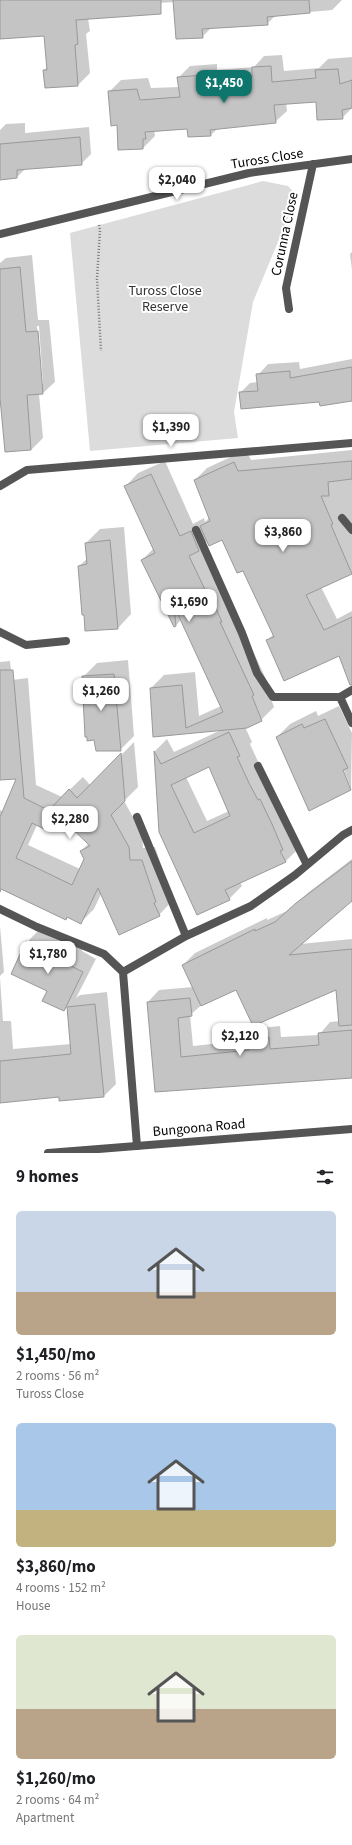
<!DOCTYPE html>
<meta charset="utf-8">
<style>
body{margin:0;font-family:"Source Sans 3",sans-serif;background:#f6f6f6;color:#202124;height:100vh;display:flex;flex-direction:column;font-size:15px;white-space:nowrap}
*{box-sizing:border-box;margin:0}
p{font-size:13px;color:#757577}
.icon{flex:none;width:22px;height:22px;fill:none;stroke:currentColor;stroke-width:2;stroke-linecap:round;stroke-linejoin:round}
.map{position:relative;height:1153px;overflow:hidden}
.drawer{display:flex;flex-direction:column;background:#fff;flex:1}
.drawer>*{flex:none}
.price{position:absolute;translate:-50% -34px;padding:0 9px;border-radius:8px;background:#fff;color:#222;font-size:13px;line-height:26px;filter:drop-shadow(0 1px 2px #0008)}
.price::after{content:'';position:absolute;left:50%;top:24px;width:12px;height:9px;margin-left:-6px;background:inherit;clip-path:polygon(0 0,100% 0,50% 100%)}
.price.current{background:#0f766e;color:#fff}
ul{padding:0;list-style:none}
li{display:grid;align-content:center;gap:8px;height:212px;padding:0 16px}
li span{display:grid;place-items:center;height:124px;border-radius:6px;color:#555}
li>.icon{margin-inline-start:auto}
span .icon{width:72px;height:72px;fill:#fffc;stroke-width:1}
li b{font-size:17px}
h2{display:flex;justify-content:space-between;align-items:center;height:48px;padding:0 16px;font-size:17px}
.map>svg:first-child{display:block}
.green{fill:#dcdcdc}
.shadow{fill:#0003;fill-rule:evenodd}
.building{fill:#c4c4c4;stroke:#999;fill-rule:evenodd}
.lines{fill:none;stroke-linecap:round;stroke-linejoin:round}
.path{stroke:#777;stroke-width:2.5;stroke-dasharray:1 2;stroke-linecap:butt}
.lane{stroke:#555;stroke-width:8}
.street{stroke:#555;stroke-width:8}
.labels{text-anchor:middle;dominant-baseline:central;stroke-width:4;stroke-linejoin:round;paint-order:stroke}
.street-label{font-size:14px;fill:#000;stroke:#fff}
.park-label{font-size:14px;fill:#333;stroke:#fff}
</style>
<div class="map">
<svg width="352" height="1153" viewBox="0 0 352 1153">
<rect width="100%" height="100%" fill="#fff"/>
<path class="green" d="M263,181L288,186L297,196L253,302L234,412L238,438L90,451L70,233Z"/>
<path class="shadow" d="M0,0H342L332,10L276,15L267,24L211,28L202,37L174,2L143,4L88,18L90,31L86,34L90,73L78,85L44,70L47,67L45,35L0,39Z
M282,55L284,71L319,68L328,59L352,57V108L342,118L317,101L286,103L287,111L275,122L218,128L210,136L188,128L154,130L155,136L143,148L118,124L109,92L121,80L148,78L151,88L180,87L178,78L190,66L217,64V70L254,67L264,56Z
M25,123V133L89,127L91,154L81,164L26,168L17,177L0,179V130L6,124Z
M352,252V270L350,254Z
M32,255L38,320H49L55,382L43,393L39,394L43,438L31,450L0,395V263L6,258ZM37,326H39L43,384H41Z
M352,359V400L320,401L240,393L250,383L258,382V375L268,364L299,362L300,369Z
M246,450L251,460L352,450V573L321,587L337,619L352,611V649L267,640L274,634L243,569L223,538L208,541L203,545L267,681L265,683L274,707L261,720L245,727L252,742L250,744L298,849L286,861L240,882L242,886L229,899L160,831L155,751L167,739L174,752L221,730L154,736L151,688L164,675L195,672L199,716L221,706L181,620L176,625L142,560L154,548L125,487L138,473L165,461L193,524L204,518L205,522L209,518L195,480L207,468ZM210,766L229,811L207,821L186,777Z
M124,527L131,614L118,628L85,613L79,566L88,558L86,543L100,529Z
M128,660L134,736L120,750L95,739L83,677L97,663Z
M10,661L12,680L28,678L36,785L62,797L83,777L91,786L134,742L138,787L124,801L142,833L143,848L155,847L169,888L172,901L159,915L101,894L94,909L81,922L68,916L65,919L0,888V810L3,812L17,778L0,779V662ZM59,815L89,843L81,851L85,859L80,869L28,845L37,825L45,829Z
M339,706L352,733L351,790L277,737L290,724L316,711L318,716ZM342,765L350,786H348L340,766Z
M352,859V900L300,944L352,939V1076L156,1091L148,1002L159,990L193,987L183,965L195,953L267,918V920L287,911L309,892ZM237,988H337L340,1021L330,1022L319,1035L281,1037L280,1026L261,1028L249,1040L193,1046L190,1015L204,1003Z
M0,926L4,972L0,976Z
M41,928L83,949L82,951L96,959L76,998L80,995L107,992L116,1084L104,1096H60L0,1102V978L3,1021H11L13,1049L71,1044L68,1006L64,1010L48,990L27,942Z"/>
<path class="building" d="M0,0H161V14L76,20L78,44L75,45L78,86L45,88L43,70H47L44,36L0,39Z
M173,0H309L310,13L267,17L268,25L202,29L203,38L176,39Z
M271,66L272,82L316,78L315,70L338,69L340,84L352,80V108L342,110L343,119L317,120L316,102L274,105L276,123L210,130L211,136L188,137L187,129L145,132L146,139H143V149L118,150L117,125L111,126L108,91L137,89L140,100L180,97L177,77L206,75V81L252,77V67Z
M80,137L82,165L17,170V178L0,180V144Z
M20,267L26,332L38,331L43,394L27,395L31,450L5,452L0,398V269Z
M352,367V401L320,406L319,402L241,409L239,392L258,391L256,374L290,371V378Z
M352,461V479L328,482L329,496H321L333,524L331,525L352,574L306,595L324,630L352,617V685H350L339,656L284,681L266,640L274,637L243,571L237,573L222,540L209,546L200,526L210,521L194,480L234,462L238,471Z
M151,474L180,536L191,531L199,551L189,556L208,596L210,595L222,622H220L254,695L252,696L262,721L247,728L153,737L150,688L182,685L186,728L223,712L174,606L176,626L174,627L141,560L155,553L124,486Z
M110,540L118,629L85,631L84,615H82L78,566L87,564L85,543Z
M0,670H13L24,798L54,813L46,830L32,823L16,858L72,885L84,859L80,851L90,846L51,808L69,789L77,798L121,753L125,801L111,815L129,847L130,860H142L156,902L154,903L160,916L119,935L98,888L81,924L67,917L66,920L1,889L0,892V817L16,779L0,780Z
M114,674L121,751H96L94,740L87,741V737H85L82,676Z
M325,719L348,768L343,770L351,790L309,811L276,737L302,724L304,728Z
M229,732L240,756L237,757L249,783L258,800L260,799L272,824L283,850L280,851L286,862L225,890L230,900L197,915L159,832L154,751L161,764ZM209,767L230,816L194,833L171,785Z
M352,861V901L289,955L352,949V1025L339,1026L336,990L253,1026L236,990L201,1006L182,965L255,929V931L275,922L296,903Z
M26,941L70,963L69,965L83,972L64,1011L42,1001L47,991L11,974Z
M190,998L192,1016L178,1018L181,1057L249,1050L248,1039L269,1037L270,1049L319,1045L318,1033L352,1030V1078L155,1092L147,1002Z
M95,1004L104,1097L59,1101V1097L0,1103V1061L71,1054L67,1007Z"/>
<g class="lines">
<path class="path" d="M99,225L100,230L97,279L101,351"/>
<path class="lane" d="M342,518L352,530
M196,530L242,633L257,673L273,697H340L352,723
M340,697L352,690
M258,766L307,865
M137,817L186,936
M0,909L37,927L104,954L123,972L137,1146
M123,972L186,936L251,906L295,875L343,835L352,830"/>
<path class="street" d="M0,234L249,173L352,159
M289,309L286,288L313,164
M0,486L27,470L352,443
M0,632L26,645L66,641
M48,1153L352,1129"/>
</g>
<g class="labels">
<g class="street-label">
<text transform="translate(267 159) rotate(-9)">Tuross Close</text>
<text transform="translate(285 234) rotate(-78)">Corunna Close</text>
<text transform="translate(199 1128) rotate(-5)">Bungoona Road</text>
</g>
<g class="park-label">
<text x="165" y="291">Tuross Close<tspan x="165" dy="16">Reserve</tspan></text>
</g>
</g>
</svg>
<b class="price current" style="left:224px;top:104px">$1,450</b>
<b class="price" style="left:177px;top:201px">$2,040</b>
<b class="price" style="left:171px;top:448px">$1,390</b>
<b class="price" style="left:283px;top:553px">$3,860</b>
<b class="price" style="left:189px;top:623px">$1,690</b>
<b class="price" style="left:101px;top:712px">$1,260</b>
<b class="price" style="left:70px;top:840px">$2,280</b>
<b class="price" style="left:48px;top:975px">$1,780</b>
<b class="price" style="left:240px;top:1057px">$2,120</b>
</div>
<section class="drawer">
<h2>9 homes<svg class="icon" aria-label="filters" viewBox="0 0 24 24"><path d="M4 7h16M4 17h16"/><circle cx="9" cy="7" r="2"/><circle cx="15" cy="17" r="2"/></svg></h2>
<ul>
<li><span style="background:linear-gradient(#c9d6e8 65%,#b9a48a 0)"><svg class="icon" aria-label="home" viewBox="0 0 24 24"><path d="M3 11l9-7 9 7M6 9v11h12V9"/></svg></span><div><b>$1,450/mo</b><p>2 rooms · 56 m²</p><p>Tuross Close</p></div></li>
<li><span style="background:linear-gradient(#a9c7e8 70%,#c2b280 0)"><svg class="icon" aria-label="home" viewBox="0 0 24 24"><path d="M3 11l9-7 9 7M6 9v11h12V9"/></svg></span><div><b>$3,860/mo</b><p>4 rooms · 152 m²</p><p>House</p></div></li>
<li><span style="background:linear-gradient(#dfe7d0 60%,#b9a48a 0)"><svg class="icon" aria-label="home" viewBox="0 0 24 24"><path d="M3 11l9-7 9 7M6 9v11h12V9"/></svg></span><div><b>$1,260/mo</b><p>2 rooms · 64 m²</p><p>Apartment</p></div></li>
</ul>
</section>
